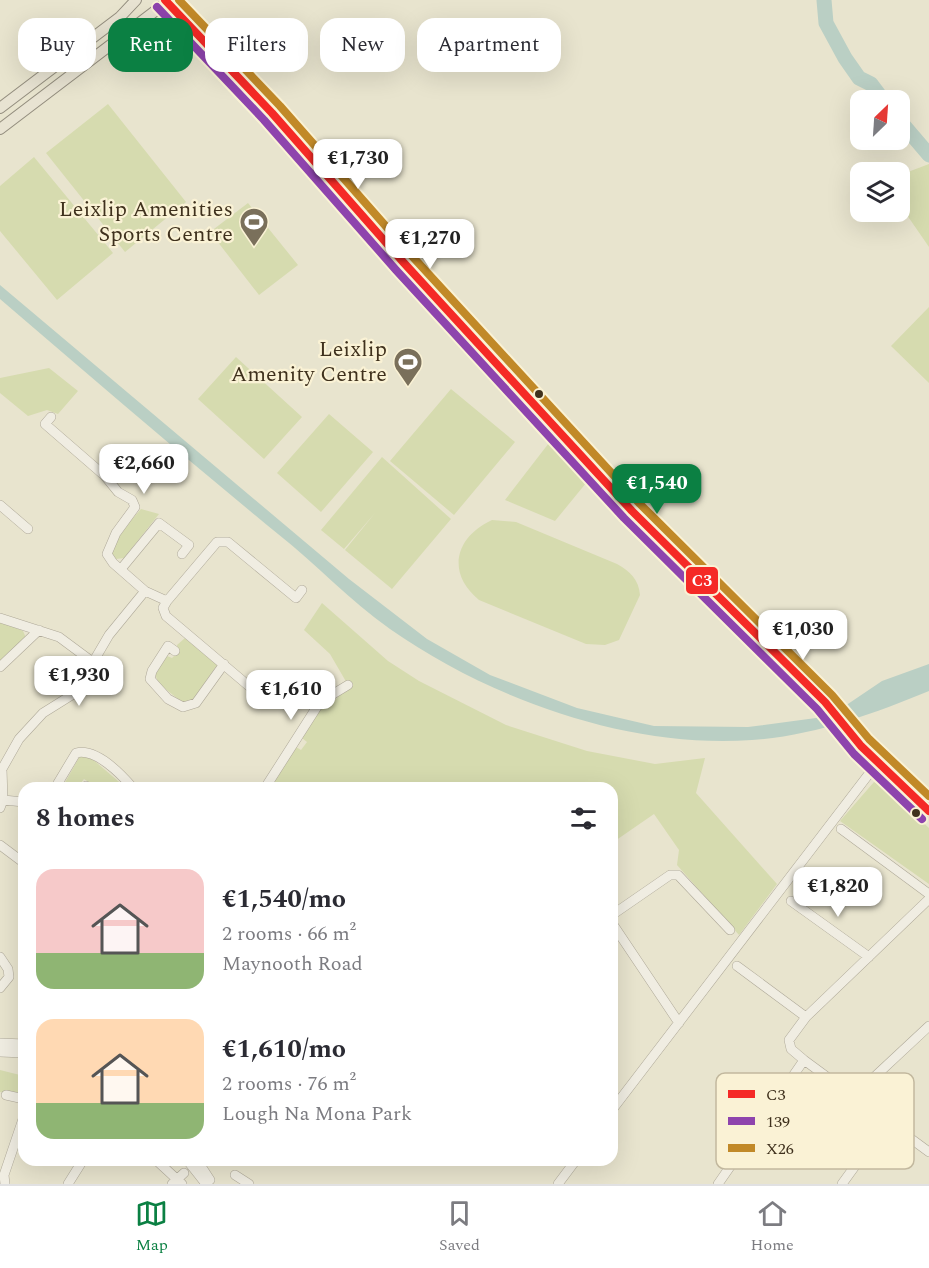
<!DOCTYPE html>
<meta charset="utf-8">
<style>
body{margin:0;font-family:Spectral,serif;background:#f7f7f7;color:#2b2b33;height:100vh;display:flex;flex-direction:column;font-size:22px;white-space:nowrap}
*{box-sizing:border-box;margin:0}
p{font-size:20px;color:#7c7c81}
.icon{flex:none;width:33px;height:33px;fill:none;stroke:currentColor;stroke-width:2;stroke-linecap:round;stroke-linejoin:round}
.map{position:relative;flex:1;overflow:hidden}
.side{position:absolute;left:18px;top:782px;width:600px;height:384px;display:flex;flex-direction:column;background:#fff;border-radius:18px;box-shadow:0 6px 24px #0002}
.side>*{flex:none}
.guide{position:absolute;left:18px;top:18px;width:600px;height:54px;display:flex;gap:12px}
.needle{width:39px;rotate:25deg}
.tools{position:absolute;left:850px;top:90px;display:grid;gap:12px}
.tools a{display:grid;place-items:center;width:60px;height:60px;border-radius:12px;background:#fff;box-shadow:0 6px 24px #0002;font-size:30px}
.price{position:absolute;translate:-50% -51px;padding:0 14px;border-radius:12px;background:#fff;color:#222;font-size:20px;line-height:39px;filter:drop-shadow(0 2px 3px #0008)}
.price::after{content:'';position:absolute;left:50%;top:36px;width:18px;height:14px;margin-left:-9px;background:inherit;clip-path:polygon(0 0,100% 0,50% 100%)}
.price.current{background:#0b8043;color:#fff}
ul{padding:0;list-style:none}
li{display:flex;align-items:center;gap:18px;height:150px;padding:0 18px}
li span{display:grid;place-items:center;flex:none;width:168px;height:120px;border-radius:18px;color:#555}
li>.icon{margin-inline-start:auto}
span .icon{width:72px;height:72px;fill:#fffc;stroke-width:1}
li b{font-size:26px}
h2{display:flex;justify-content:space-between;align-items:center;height:72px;padding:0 18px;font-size:26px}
.pill{padding:0 21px;border-radius:18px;background:#fff;box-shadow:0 6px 24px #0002;font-size:21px;line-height:54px}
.pill.current{background:#0b8043;color:#fff}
.tabs{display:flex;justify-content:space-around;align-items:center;height:84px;border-top:2px solid #e1e1e2;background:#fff;font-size:16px;color:#7c7c81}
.tabs a{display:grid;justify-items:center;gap:3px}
.tabs .current{color:#0b8043}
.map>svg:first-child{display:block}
.green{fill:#d6dbaf}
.water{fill:#bacfc4}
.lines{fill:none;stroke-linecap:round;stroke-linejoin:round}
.river{stroke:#bacfc4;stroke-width:15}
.minor-casing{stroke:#aea898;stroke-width:10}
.major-casing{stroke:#938d7e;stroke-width:12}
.minor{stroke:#f0ede2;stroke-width:9}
.major{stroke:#e8e3d2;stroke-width:10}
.bus-1-casing{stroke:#faf2d5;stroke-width:12}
.bus-2-casing{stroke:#faf2d5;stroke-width:12}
.bus-3-casing{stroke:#faf2d5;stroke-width:12}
.bus-1{stroke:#f52a26;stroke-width:8}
.bus-2{stroke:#8e44ad;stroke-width:8}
.bus-3{stroke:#c18928;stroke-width:8}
.bus-dot{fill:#3f311d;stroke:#faf2d5;stroke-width:2}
.labels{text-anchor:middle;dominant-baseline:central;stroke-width:4.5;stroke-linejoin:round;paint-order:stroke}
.poi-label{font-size:22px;fill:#3f311d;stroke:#faf2d5;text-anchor:end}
.key{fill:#faf2d5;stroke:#c2b89e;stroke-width:1.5}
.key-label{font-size:16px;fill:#3f311d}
.line-badge{stroke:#faf2d5;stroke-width:2}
.badge-label{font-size:16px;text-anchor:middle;font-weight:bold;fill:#fff}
</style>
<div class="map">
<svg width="929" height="1184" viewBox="0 0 929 1184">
<rect width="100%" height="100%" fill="#e8e4ce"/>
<path class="green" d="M108,104L186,202L125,252L46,153Z
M34,157L113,253L57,300L0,231V186Z
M929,164V247L900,205V175Z
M248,203L298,265L259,295L210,232Z
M929,307V383L891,346Z
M236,357L302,417L264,459L198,399Z
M49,368L78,391L58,414L47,410L28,416L0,393V378Z
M451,389L515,442L454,515L390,461Z
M329,414L373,452L321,512L277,473Z
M552,439L591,477L555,521L505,500Z
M382,457L451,519L392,589L345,550L375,513L344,549L321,530Z
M141,509L159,514L124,558L116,559L109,553L119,534Z
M492,520L516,522L617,564C630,571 639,580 640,595L619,640L605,645L586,644L479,600C446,573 455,537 492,520Z
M322,603L388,661L419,681L506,725L587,751L655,764L705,758L696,793L777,884L739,935L677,865L679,850L654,814L612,843V788H275L271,785L296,747L301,750L307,742L302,738L321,706L331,705L348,685L330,654L304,630Z
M0,621L23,631L27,640L0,663Z
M185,638L217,665L193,700L183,703L158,683L155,673L167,656L172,658L178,652L177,645Z
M80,756L90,757L125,787H92L93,785L84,779L78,787L63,786Z
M874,782L884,787L929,828V884L840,821Z
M0,1070L24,1076V1095L0,1092Z"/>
<path class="water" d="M0,285L349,579L427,639L490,675L577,708L654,726L748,727L816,718L842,708L882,681L929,664V691C873,714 813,736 752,740C628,749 490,699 390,629C350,601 316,564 278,534C184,457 92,378 0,299Z"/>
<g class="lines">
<path class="river" d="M824,0L826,23L845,58L859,78L871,84L883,100
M900,121L929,155"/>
<g class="minor-casing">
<path id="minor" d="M51,417L45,424L105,476L118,492L132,500L135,507L116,533L107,554L113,563L145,591
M0,505L28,529
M121,569L159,523L189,545L182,554
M0,618L59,637L94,663
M175,651L168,646L152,671L150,679L168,699L183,707L196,703L224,664
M0,667L39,630
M250,687L166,616L163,608L167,601L217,542H228L296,598L302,590
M55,788L76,753C96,748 121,774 133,788
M85,788L86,786
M265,788L320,702L348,685
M3,800L24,802
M0,808L3,800L2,769L19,739L43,713L75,693L109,635L145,591L167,601
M841,829L929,894
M0,845L24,863
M929,899L806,1017L789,1040L791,1049L804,1060L929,1152
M791,901L869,957
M612,915L670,875H678L730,930
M612,923L679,1023
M0,957L8,969L9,977L0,988
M737,966L806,1017
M0,1043L24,1044
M0,1052L24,1053
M6,1095L24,1099
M855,1095L929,1026
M612,1110L878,762
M156,1160L182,1184
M187,1160L206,1184
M197,1160L210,1180
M235,1175L249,1184
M5,1184L4,1175L24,1116
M68,1184L83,1160
M172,1184L184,1173
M558,1184L576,1160
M718,1184L804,1060
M842,1184L887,1122"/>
</g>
<g class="major-casing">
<path id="major" d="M165,0L272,113L404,263L632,511L825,702L861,746L929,811
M0,108L120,17L136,0
M0,129L167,2"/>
</g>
<use href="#minor" class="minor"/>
<use href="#major" class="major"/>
<g class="bus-1-casing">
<path id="bus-1" d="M165,0L272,113L404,263L632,511L825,702L861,746L929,811"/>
</g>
<g class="bus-2-casing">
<path id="bus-2" d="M157,7L264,120L396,270L624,518L817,709L854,754L922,819"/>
</g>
<g class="bus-3-casing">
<path id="bus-3" d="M179,0L280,106L412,256L640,504L832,695L869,739L929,796"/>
</g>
<use href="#bus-1" class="bus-1"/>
<use href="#bus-2" class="bus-2"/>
<use href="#bus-3" class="bus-3"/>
</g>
<defs>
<g id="stadium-pin" transform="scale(1.5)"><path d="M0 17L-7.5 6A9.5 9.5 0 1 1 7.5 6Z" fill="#7a705b" stroke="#faf2d5"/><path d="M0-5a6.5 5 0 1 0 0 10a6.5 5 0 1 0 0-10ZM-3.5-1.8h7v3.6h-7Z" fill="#fff"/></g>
</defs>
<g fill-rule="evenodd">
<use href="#stadium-pin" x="254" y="222"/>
<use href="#stadium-pin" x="408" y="362"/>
</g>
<g class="bus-dot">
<circle cx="539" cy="394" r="5"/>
<circle cx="916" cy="813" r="5"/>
</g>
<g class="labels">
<g class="poi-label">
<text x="233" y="209">Leixlip Amenities<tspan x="233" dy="25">Sports Centre</tspan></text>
<text x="387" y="349">Leixlip<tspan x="387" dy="25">Amenity Centre</tspan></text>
</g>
</g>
<rect x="716" y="1073" width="198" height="96" rx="9" class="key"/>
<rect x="728" y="1090" width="27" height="8" fill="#f52a26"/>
<rect x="728" y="1117" width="27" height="8" fill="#8e44ad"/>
<rect x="728" y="1144" width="27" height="8" fill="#c18928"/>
<g class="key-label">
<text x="766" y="1100">C3</text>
<text x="766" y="1127">139</text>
<text x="766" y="1154">X26</text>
</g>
<rect class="line-badge" x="685" y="566" width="34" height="29" rx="6" fill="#f52a26"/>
<g class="badge-label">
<text x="702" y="586">C3</text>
</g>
</svg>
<div class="tools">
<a><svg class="needle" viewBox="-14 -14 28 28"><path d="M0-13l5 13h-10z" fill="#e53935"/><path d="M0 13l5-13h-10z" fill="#7c7c81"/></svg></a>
<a><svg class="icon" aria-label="layers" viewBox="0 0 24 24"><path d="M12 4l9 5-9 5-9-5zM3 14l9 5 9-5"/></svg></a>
</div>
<b class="price" style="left:358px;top:190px">€1,730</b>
<b class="price" style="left:430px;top:270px">€1,270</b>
<b class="price" style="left:144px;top:495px">€2,660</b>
<b class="price current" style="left:657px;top:515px">€1,540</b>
<b class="price" style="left:803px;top:661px">€1,030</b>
<b class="price" style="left:79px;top:707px">€1,930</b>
<b class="price" style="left:291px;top:721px">€1,610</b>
<b class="price" style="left:838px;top:918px">€1,820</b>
<div class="guide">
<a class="pill">Buy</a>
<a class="pill current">Rent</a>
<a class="pill">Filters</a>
<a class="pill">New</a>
<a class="pill">Apartment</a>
</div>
<section class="side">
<h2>8 homes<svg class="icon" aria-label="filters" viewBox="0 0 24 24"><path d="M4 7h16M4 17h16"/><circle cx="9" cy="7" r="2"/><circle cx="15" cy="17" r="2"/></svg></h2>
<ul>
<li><span style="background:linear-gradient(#f6c9c9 70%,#8fb573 0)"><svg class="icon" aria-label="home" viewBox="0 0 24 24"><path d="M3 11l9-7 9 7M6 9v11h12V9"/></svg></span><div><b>€1,540/mo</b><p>2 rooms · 66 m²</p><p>Maynooth Road</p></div></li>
<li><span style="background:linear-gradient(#ffd9b3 70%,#8fb573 0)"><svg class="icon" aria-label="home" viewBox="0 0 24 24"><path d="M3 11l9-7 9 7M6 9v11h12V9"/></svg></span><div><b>€1,610/mo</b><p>2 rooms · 76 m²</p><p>Lough Na Mona Park</p></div></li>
</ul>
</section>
</div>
<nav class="tabs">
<a class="current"><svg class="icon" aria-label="map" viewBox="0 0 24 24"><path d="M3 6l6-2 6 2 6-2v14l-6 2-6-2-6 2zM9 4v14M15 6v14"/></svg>Map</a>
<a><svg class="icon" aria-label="saved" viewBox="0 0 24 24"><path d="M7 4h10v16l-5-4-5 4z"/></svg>Saved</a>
<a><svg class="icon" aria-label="home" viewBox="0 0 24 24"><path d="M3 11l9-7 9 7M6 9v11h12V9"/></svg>Home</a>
</nav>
